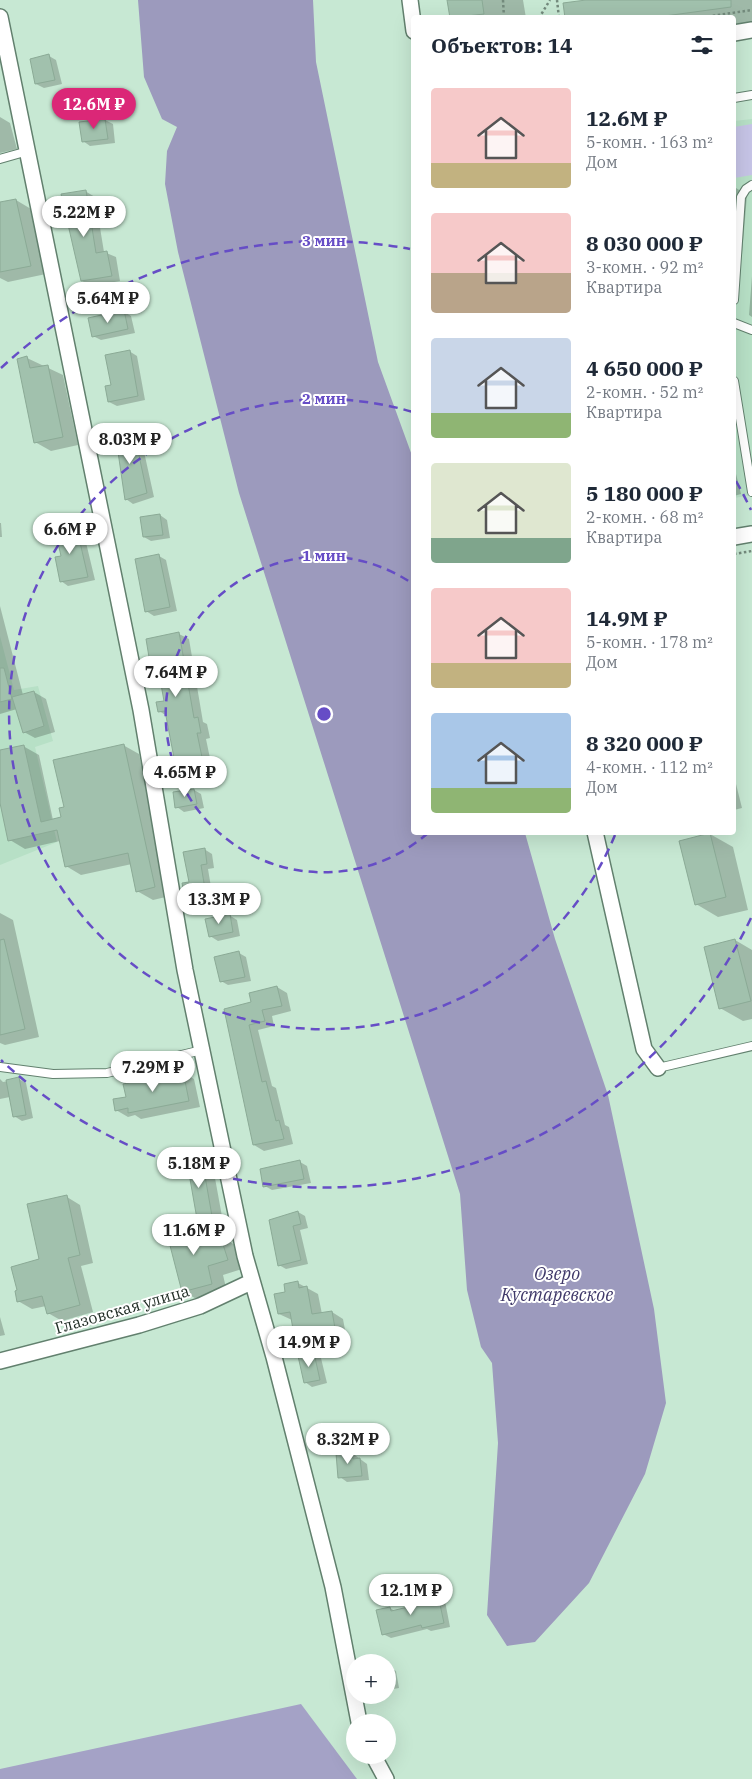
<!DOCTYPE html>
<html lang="ru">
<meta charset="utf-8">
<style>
body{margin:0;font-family:"IBM Plex Serif",serif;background:#f6f6f7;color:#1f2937;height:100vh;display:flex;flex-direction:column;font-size:19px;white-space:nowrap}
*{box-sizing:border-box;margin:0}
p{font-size:16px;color:#747a83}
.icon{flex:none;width:28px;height:28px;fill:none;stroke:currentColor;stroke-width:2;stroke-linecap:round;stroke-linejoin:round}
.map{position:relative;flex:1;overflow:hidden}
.drawer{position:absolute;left:411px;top:15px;width:325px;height:820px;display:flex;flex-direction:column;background:#fff;border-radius:5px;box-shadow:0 5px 20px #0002}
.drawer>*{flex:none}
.controls{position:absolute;left:346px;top:1654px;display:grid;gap:10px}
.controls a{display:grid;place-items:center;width:50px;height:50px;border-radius:50%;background:#fff;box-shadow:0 5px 20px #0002;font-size:25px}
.price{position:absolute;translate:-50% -42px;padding:0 11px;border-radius:18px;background:#fff;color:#222;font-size:16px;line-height:32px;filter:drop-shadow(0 1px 2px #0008)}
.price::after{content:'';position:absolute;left:50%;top:30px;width:15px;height:11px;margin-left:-8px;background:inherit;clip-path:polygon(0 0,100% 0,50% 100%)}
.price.current{background:#db2777;color:#fff}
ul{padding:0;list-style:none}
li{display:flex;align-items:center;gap:15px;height:125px;padding:0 20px}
li span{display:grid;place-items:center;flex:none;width:140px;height:100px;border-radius:5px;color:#555}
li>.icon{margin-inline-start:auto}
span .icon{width:60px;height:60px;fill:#fffc;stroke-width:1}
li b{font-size:21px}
h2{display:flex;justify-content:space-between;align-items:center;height:60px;padding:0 20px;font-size:21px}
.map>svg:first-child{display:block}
.built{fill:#b7e0c6}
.green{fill:#c6c4e6}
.forest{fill:#a4a2c6}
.water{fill:#9c9abd}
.shadow{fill:#0003}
.building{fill:#a1c1ad;stroke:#8baa96}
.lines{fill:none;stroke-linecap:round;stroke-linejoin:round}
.service-casing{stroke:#62806e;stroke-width:10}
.minor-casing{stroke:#62806e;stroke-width:18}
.path{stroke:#738a7c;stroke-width:2.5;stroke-dasharray:2.5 2.5;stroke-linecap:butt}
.service{stroke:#fff;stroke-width:8}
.minor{stroke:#fff;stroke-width:15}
.ring{fill:none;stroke:#664dc6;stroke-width:2.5;stroke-dasharray:9 6}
.labels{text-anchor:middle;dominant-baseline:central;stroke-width:4;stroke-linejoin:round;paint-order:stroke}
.street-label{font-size:16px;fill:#1d2a22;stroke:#fff}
.water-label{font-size:18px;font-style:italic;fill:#3f3869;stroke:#fff}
.centre{fill:#664dc6;stroke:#fff;stroke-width:2.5}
.ring-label{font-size:15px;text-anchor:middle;font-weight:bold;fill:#664dc6;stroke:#fff;stroke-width:4;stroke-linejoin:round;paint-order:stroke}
</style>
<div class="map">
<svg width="752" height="1779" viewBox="0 0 752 1779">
<rect width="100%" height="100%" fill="#c7e8d3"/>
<path class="built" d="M752,119V495L734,498V121Z
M0,636L14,690L38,686L53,741L35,747L57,842L0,865Z"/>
<path class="green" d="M752,124V175L734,178V127Z"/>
<path class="forest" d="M301,1704L357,1779H0V1769Z"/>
<path class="water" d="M138,0H313L316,62L378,362L414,461V832L525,833L555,939L608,1095L654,1309L666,1403L645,1474L589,1583L535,1642L507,1646L487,1615L498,1443L492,1363L481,1347L467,1290L460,1194L239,493L178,252L165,184L167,151L177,127L162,119L144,77Z"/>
<path class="shadow" d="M448,0H523L526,18H451Z
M587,0H752V36L734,38V18H566Z
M49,56L56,60L62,84L44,88L36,84Z
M0,117L10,123L17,149L0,153Z
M105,120L113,124L115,143L90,146L83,141Z
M736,188L747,195L742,255L734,257V189Z
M85,191L95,197L104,252L116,257L120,281L92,286L82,281Z
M16,200L31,209L46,274L8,282L0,278V204Z
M752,276V317L749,315Z
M124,312L131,316L135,333L101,340L93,336Z
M129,351L137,356L145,400L117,406L109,402L112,386Z
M27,358L63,375L78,445L51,451L35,442Z
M134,434L141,438L154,497L133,504L126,499L119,454L115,452Z
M734,466L741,494L734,496Z
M160,515L167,520L170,538L151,541L144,537Z
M0,523H1L2,537H0Z
M76,526L83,530L95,580L68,586L61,581Z
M159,556L166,560L177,611L154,616L146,611Z
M0,606L23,695L34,692L46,699L55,732L35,738L24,732L17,709L0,714Z
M179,634L189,639L203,722L207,724L210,738L206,739L212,768L187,773L177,767L167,716L159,711L166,702L159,672L153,668Z
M123,745L139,754L170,896L153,900L137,891L132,864L81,875L66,866L60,841L25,849L10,840L0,797V751L23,746L39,755L53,820L62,818L65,808Z
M734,776L742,808L734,810Z
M194,790L201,794L204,808L184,812L177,807Z
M710,834L733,847L748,910L718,917L696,904Z
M204,849L212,854L214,868L208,869L213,899L194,902L186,898Z
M0,913L13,920L39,1037L5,1045L0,1043Z
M229,915L237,920L240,936L218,941L210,936Z
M735,940L752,950V1019L743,1021L720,1008Z
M239,953L246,957L251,981L228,985L221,981Z
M277,987L287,993L291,1011L272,1016L274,1026L258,1030L272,1086L276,1088L285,1125L289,1127L293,1144L264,1151L254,1145L226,1010L253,1003Z
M183,1073L194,1079L200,1107L141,1119L135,1115L128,1117L116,1110L127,1098Z
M0,1079L3,1082L19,1079L26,1083L33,1118L22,1121L14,1116L10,1097L0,1099Z
M201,1160L213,1167L223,1222L210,1224L198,1218Z
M300,1162L307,1166L311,1183L272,1190L265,1186Z
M67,1197L80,1205L93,1263L81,1266L93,1312L62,1321L48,1313L46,1306L32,1309L18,1301L40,1260Z
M298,1212L305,1216L308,1228L300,1230L308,1264L286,1269L279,1265Z
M196,1223L211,1232L213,1239L220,1236L235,1245L242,1269L223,1275L227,1292L198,1300L183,1291Z
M298,1283L318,1294L322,1314L332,1312L343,1319L348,1346L334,1348L323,1341L322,1338L306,1341L295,1334L292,1320L279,1314L287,1293Z
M0,1317L5,1335L0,1336Z
M314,1354L321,1358L327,1383L312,1387L305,1382Z
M352,1453L367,1464L369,1480L347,1482L340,1477Z
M438,1597L445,1601L450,1627L431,1631L427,1629L391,1638L383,1634L390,1608L395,1611L419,1606Z
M388,1666L396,1671L399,1688L388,1690Z"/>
<path class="building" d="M447,0H482L484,14L450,18Z
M586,0H731V7L650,18H565L563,3Z
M49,54L55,80L35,84L30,59Z
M105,119L108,139L82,142L79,122Z
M86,190L96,253L107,251L112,276L81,281L61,194Z
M16,199L31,266L0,272V202Z
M124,310L128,329L92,337L88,318Z
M130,350L138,396L108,402L105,386L111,385L105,355Z
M27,356L30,368L48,365L63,437L34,443L17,359Z
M134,432L147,493L125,500L118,452H114L111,436Z
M160,514L163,535L143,537L140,517Z
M76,525L88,577L60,582L55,557L61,556L55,529Z
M159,554L170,607L145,612L135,559Z
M179,632L194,718L198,717L201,733H197L203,762L176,768L165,711L158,712L156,702L164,701L158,668L151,669L146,639Z
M0,668H4L12,699L0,702Z
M34,691L44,726L23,733L12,697Z
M124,744L155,887L136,892L128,853L65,867L57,830L8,841L0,803V750L24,745L41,822L61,817L59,808L64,807L53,760Z
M194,789L197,804L175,808L173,792Z
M710,833L726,897L695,905L679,841Z
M205,848L207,864L201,865L206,895L185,899L182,883L189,882L183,852Z
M230,914L233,932L209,937L205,919Z
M4,939L25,1029L0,1035V940Z
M735,939L751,1001L719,1009L704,947Z
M239,951L245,977L220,982L214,957Z
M277,986L282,1006L262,1010L265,1021L249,1025L262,1082L266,1081L276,1121L279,1120L284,1139L253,1145L224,1009L251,1002L249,993Z
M183,1071L189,1101L128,1113V1108L115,1111L113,1099L126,1097L123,1084Z
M19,1077L26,1115L13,1117L6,1080Z
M202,1159L212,1216L197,1219L187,1162Z
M300,1160L304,1179L263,1187L260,1169Z
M67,1195L80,1255L68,1258L80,1305L47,1314L42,1296L17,1302L15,1291L17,1290L11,1267L39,1259L27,1204Z
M298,1211L301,1224L293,1226L301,1260L278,1266L269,1220Z
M196,1222L201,1241L220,1235L228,1260L208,1266L212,1284L182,1292L166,1230Z
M298,1281L299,1288L307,1286L312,1314L332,1311L337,1340L321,1342L319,1330L294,1335L290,1312L278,1314L274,1294L285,1292L284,1284Z
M314,1353L320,1380L304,1383L298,1356Z
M352,1451L353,1459L360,1458L362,1476L338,1478L336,1453Z
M438,1595L444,1623L422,1628L421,1625L382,1635L376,1610L390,1607L391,1611L417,1605L416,1600Z"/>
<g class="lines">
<g class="service-casing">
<path id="service" d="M734,98L752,95
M0,159L28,151
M734,300L741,197L746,189L752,185
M734,323L752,330
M734,381L752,492
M0,1067L53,1074L107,1073L202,1050
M658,1068L752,1046"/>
</g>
<g class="minor-casing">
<path id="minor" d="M410,0L414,31
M0,17L141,710L185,970L245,1256L274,1357L333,1587L359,1722
M734,33L752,30
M734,537L752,534
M595,832L644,1049L658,1068
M0,1361L139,1325L200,1306L251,1282
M373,1755L386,1779"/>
</g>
<path class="path" d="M503,0L504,18
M557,0L559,18
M539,18L550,0
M698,18L752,10
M734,554L752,551"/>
<use href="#service" class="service"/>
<use href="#minor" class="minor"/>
</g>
<g class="ring">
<path d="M428 833A158 158 0 1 1 413 584"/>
<path d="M615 835A315 315 0 1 1 413 412"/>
<path d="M751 918A473 473 0 0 1 1 1060M1 368A473 473 0 0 1 410 249M736 481A473 473 0 0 1 751 510"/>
</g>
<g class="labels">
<g class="street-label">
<text transform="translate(122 1309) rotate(-16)">Глазовская улица</text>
</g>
<g class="water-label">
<text x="557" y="1273">Озеро<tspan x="557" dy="21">Кустаревское</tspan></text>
</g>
</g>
<circle cx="324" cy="714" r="8" class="centre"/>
<g class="ring-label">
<text x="324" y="246">3 мин</text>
<text x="324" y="404">2 мин</text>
<text x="324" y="561">1 мин</text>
</g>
</svg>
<div class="controls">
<a>+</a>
<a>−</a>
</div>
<b class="price current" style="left:94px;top:130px">12.6M ₽</b>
<b class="price" style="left:84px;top:238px">5.22M ₽</b>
<b class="price" style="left:108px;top:324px">5.64M ₽</b>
<b class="price" style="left:130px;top:465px">8.03M ₽</b>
<b class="price" style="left:70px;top:555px">6.6M ₽</b>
<b class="price" style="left:176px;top:698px">7.64M ₽</b>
<b class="price" style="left:185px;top:798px">4.65M ₽</b>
<b class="price" style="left:219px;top:925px">13.3M ₽</b>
<b class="price" style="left:153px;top:1093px">7.29M ₽</b>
<b class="price" style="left:199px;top:1189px">5.18M ₽</b>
<b class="price" style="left:194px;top:1256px">11.6M ₽</b>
<b class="price" style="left:309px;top:1368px">14.9M ₽</b>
<b class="price" style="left:348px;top:1465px">8.32M ₽</b>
<b class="price" style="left:411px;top:1616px">12.1M ₽</b>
<section class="drawer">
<h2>Объектов: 14<svg class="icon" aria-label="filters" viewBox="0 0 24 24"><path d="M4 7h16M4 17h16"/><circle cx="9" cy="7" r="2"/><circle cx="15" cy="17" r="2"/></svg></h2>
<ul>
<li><span style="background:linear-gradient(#f6c9c9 75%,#c2b280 0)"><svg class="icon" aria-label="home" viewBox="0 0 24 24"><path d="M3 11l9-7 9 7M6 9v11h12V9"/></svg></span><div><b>12.6M ₽</b><p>5-комн. · 163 m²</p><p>Дом</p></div></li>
<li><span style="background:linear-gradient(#f6c9c9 60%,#b9a48a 0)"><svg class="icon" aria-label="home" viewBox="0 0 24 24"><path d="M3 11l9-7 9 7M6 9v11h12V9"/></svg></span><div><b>8 030 000 ₽</b><p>3-комн. · 92 m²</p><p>Квартира</p></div></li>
<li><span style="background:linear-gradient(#c9d6e8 75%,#8fb573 0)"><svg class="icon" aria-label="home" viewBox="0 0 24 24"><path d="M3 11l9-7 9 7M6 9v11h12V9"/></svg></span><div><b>4 650 000 ₽</b><p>2-комн. · 52 m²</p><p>Квартира</p></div></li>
<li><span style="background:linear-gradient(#dfe7d0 75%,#7fa58c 0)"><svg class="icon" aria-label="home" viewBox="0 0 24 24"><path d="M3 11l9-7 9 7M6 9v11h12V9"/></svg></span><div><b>5 180 000 ₽</b><p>2-комн. · 68 m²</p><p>Квартира</p></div></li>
<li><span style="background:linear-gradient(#f6c9c9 75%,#c2b280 0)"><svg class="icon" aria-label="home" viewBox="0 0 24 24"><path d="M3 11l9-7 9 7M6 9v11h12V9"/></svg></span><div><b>14.9M ₽</b><p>5-комн. · 178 m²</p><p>Дом</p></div></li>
<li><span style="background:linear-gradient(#a9c7e8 75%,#8fb573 0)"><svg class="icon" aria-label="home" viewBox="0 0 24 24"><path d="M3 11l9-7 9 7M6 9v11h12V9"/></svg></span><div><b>8 320 000 ₽</b><p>4-комн. · 112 m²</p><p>Дом</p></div></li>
</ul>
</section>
</div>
